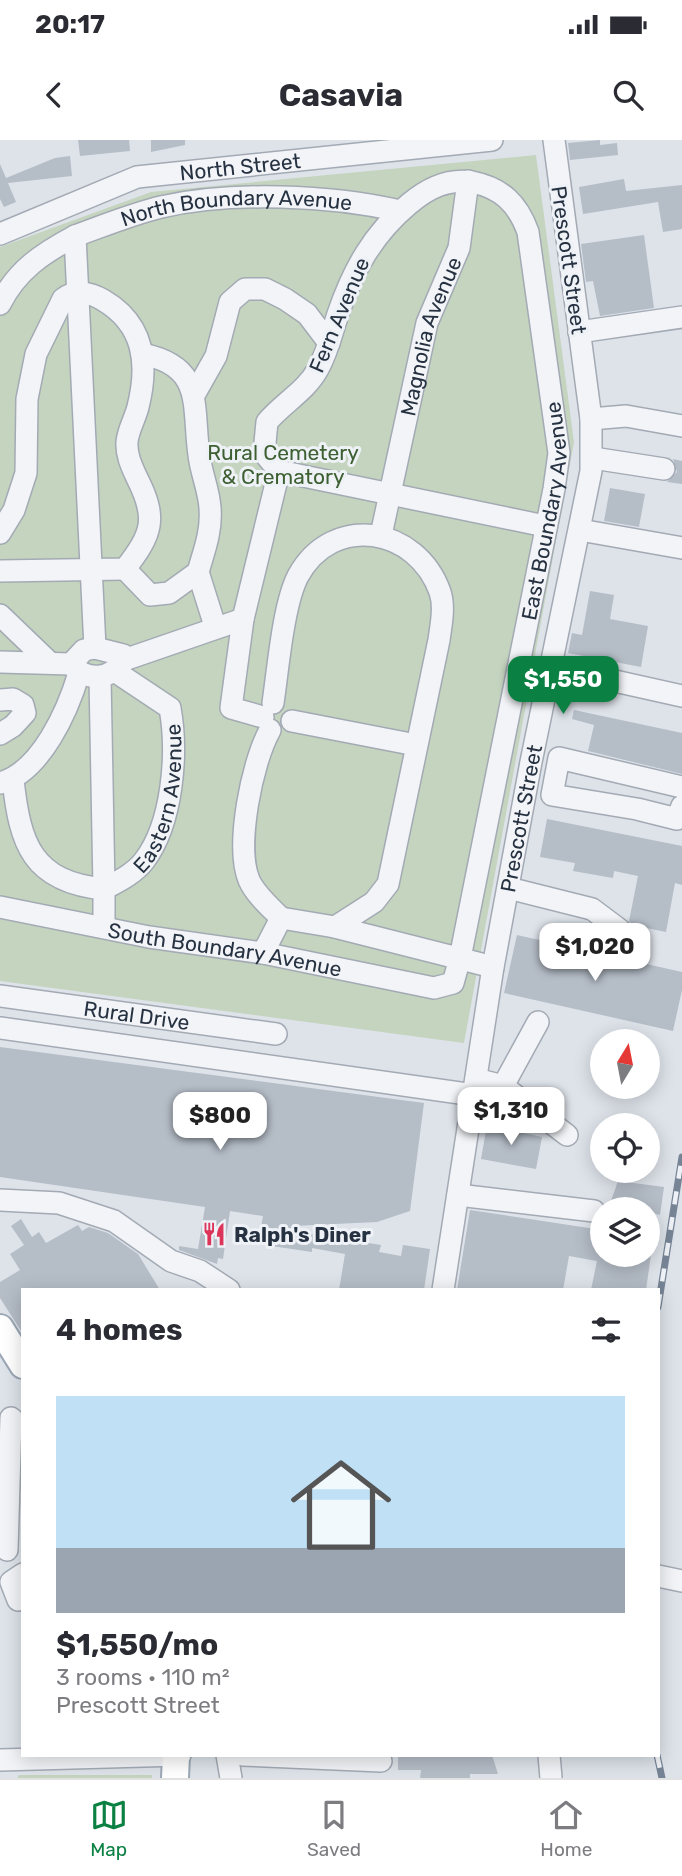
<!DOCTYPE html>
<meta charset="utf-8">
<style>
body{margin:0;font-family:Rubik,sans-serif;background:#f2f2f3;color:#2b2b33;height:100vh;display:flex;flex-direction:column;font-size:26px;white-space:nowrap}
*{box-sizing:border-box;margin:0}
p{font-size:23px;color:#7c7c81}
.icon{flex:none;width:38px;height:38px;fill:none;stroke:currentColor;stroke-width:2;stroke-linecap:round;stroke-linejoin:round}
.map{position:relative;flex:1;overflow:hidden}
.side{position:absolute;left:21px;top:1148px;width:639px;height:469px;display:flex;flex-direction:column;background:#fff;border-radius:0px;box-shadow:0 4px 18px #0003}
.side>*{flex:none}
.needle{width:46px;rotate:10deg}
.controls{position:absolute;left:590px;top:889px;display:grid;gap:14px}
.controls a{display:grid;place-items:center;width:70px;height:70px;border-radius:50%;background:#fff;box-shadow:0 4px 18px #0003;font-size:35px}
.price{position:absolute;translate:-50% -60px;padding:0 16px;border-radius:14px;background:#fff;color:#222;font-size:23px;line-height:46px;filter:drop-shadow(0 2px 4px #0008)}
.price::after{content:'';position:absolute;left:50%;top:42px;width:21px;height:16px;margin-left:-10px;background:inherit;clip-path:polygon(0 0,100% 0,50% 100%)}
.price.on{background:#0b8043;color:#fff}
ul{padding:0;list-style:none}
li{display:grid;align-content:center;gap:14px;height:371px;padding:0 35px}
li+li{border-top:2px solid #e1e1e2}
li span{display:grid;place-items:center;height:217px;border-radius:0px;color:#555}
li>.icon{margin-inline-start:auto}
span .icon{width:126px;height:126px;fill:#fffc;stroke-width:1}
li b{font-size:30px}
h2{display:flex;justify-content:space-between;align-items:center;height:84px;padding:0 35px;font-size:30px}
.status{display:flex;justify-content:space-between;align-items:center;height:49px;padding:0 35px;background:#fff;direction:ltr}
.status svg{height:19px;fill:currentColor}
header{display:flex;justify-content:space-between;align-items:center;height:91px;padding:0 35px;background:#fff;font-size:32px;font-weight:700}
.tab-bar{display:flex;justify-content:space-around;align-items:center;height:98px;border-top:2px solid #e1e1e2;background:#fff;font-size:19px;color:#7c7c81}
.tab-bar a{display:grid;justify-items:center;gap:4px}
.tab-bar .on{color:#0b8043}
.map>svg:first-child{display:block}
.green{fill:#c5d4bf}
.building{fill:#b5bdc7}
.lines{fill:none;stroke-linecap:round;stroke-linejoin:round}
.minor-casing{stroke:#a3aab4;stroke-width:24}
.major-casing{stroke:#9ca8b6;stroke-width:30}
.minor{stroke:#f2f4f7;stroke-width:21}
.major{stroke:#fff;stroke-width:26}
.rail-casing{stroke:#768495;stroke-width:7}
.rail{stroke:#eef2f7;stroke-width:4.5;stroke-dasharray:13;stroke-linecap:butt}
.labels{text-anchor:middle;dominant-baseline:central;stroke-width:6;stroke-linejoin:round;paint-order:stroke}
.street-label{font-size:21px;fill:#263242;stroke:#eef2f7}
.park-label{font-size:21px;fill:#3d5f31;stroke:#eef2f7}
.poi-label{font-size:21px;font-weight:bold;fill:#263242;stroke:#eef2f7;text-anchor:start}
</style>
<div class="status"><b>20:17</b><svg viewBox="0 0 49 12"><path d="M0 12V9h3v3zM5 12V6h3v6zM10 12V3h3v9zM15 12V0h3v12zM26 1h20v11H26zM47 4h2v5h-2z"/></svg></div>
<header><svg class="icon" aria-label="back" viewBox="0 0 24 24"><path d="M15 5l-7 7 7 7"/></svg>Casavia<svg class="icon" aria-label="search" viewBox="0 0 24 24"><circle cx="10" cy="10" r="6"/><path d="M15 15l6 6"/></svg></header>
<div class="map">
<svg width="682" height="1638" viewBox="0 0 682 1638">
<rect width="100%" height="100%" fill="#dee3ea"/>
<path class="green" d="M536,15L574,302L464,903L0,841V107L151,52Z
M19,1635H152V1638H17Z"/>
<path class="building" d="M78,0H129L130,11L80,16Z
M151,0H185V5L151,12Z
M600,0V5L617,3L618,15L570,20L568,3Z
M70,16L72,36L8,43L16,62L4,67L0,59V24L6,38L55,18Z
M624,39L626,51L682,45V89L663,92L658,62L583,74L579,47Z
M644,95L654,168L600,176L593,141L586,142L581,104Z
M673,319L682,321V344L667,342L677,332Z
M610,348L645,354L639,387L604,381Z
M590,451L614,455L610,479L648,486L641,527L568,513L572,493L582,495Z
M574,570L682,593V634L588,611L594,585L572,579Z
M547,679L682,706V745L675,743L666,792L632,785L629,781L638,736L614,731L613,738L573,731L575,723L540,717Z
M517,795L682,832V850L673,891L504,853Z
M0,907L424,963L410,1071L377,1082L293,1086V1091L381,1105L379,1112L401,1116L403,1105L430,1109L424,1150H339L345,1114L312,1108V1112L258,1104L263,1076L230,1071L223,1119L218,1118L217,1124L179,1110V1106L198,1109L205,1067L0,1037Z
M487,985L542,997L536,1029L481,1019Z
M618,1041L664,1047L660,1075L648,1072V1069H608Z
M470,1070L602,1090V1115H651L646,1150H591L597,1121L569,1116L563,1150H457Z
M21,1079L32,1097L39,1092L46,1103L78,1085L82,1091L89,1087L108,1093L138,1114L160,1150H23V1194L0,1158V1142L20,1130L10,1114L24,1105L11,1086Z
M398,1615H492L498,1634H470V1638H420L421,1630H398Z"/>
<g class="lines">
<g class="minor-casing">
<g id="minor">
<path id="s1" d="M0,94L137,37L492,0"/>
<path id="s2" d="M75,96C103,86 132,74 161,67C232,51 330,55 400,71"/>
<path d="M0,164C17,130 43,113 75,96L95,508"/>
<path d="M579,192L682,177"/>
<path d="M194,255L216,216L230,162L245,149H265L285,159L307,174L329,203"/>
<path d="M591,279L626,276L682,286"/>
<path d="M593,318L664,329"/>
<path d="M580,390L682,408"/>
<path d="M0,393L14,370L26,333L27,259L36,214L63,159C74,150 90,152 103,160C144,184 149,223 138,267C135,279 128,290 127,302C126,315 132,327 137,338C158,379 152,394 125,429L0,431"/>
<path id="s3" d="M381,395L427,183L459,108L468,41"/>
<path d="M125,429L150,455L169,453L198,432C204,411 212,391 210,368C209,350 201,333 199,315C192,266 205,226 142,214"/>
<path d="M198,432L215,486"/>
<path d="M0,475L50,523"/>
<path d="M95,508L123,515L124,520C111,540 87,542 71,524L84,510Z"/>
<path d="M124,520L243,479"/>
<path d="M0,522L71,524"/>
<path d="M552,527L682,556"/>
<path id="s4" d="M100,537L104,749C117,742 134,734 144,721C173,683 178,613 170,568L116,532"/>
<path d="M0,560L13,559L23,565L25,573L13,586L0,594"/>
<path d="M273,563C278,530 283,465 298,436C333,372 417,387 440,452C445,467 441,485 439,500L388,744L374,762L335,787L281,778"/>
<path d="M263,577L231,568L243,479L279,331"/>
<path d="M292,581L416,605"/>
<path d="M270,590C252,622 235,706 249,740C255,754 270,767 281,778"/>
<path d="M13,640C20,704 32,742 104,749V786"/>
<path d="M0,643C41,632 68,570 79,533"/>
<path d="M682,647L559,618L552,655L637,669L677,679L682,666"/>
<path d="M508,748L592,769L620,790"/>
<path id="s5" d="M0,767L149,797L263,813L434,848L453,843L460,818L554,349L559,313L528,92C518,64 502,48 472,42C448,38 428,48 409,64C373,94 353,130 338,174C332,192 328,211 318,229C306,251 283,263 267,282L264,313L279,331L545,386"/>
<path d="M335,787L493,827"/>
<path d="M263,813L281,778"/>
<path id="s6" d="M0,856L276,894"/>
<path d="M0,888L474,955"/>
<path d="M476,939L503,946L567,995"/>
<path d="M503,946L538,882"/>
<path d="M458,1055L594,1071"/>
<path d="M0,1060L59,1063L114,1081L171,1121L200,1131L229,1150"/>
<path id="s7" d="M443,1150L493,827L531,622L591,331V279L554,0"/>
<path d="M7,1410L11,1278L23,1289"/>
<path d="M658,1436L682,1441"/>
<path d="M18,1460L11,1442L23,1434"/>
<path d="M227,1615L231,1638"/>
<path d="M242,1615L381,1621"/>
<path d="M549,1615L551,1638"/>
<path d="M0,1620L180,1615"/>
</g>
</g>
<g class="major-casing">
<path id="major" d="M0,1188L23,1225
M175,1638L176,1615"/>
</g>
<use href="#minor" class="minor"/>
<use href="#major" class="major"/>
<g class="rail-casing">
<path id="rail" d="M658,1167L682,1017
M657,1615L662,1638"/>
</g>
<use href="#rail" class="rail"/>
</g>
<defs>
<g id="restaurant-bare" transform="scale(1.89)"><path d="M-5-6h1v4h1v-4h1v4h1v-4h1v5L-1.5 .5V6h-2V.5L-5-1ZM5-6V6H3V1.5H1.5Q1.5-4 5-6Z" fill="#dc3559" stroke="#eef2f7" stroke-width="2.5" paint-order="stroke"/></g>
</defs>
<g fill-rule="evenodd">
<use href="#restaurant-bare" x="214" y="1094"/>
</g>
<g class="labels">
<g class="street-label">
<text stroke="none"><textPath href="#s1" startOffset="252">North Street</textPath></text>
<text stroke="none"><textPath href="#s2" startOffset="166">North Boundary Avenue</textPath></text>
<text transform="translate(569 120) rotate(82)">Prescott Street</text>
<text transform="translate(339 175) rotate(-67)">Fern Avenue</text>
<text stroke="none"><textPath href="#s3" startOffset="205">Magnolia Avenue</textPath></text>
<text stroke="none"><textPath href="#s5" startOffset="943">East Boundary Avenue</textPath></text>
<text stroke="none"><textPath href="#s4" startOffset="327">Eastern Avenue</textPath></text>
<text stroke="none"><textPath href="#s7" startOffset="478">Prescott Street</textPath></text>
<text stroke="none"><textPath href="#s5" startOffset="229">South Boundary Avenue</textPath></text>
<text stroke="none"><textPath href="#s6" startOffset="138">Rural Drive</textPath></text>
</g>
<g class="park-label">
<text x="283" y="312">Rural Cemetery<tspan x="283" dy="24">&amp; Crematory</tspan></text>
</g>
<g class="poi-label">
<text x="234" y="1094">Ralph's Diner</text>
</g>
</g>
</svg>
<div class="controls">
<a><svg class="needle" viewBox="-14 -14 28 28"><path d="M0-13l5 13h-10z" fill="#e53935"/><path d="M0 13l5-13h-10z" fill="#7c7c81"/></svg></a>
<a><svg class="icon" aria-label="locate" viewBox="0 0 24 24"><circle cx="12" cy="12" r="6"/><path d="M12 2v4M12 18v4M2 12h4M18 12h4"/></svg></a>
<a><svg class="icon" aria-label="layers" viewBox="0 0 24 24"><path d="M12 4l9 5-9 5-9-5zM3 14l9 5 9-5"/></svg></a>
</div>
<b class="price on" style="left:563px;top:576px">$1,550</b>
<b class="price" style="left:595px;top:843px">$1,020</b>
<b class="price" style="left:511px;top:1007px">$1,310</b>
<b class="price" style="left:220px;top:1012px">$800</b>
<section class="side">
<h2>4 homes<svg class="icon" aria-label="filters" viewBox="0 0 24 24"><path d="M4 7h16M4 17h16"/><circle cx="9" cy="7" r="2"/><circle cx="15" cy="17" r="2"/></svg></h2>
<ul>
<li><span style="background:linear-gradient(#bfe0f5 70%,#9aa5b1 0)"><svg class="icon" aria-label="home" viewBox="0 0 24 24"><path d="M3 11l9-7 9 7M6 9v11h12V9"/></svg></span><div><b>$1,550/mo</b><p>3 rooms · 110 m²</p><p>Prescott Street</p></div></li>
</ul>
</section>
</div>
<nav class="tab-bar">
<a class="on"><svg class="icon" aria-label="map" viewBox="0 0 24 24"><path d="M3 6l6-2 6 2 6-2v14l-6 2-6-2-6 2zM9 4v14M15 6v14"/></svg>Map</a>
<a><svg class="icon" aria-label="saved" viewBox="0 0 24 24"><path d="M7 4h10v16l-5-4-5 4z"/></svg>Saved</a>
<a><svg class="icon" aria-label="home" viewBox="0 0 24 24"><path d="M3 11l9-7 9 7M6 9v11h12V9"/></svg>Home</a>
</nav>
